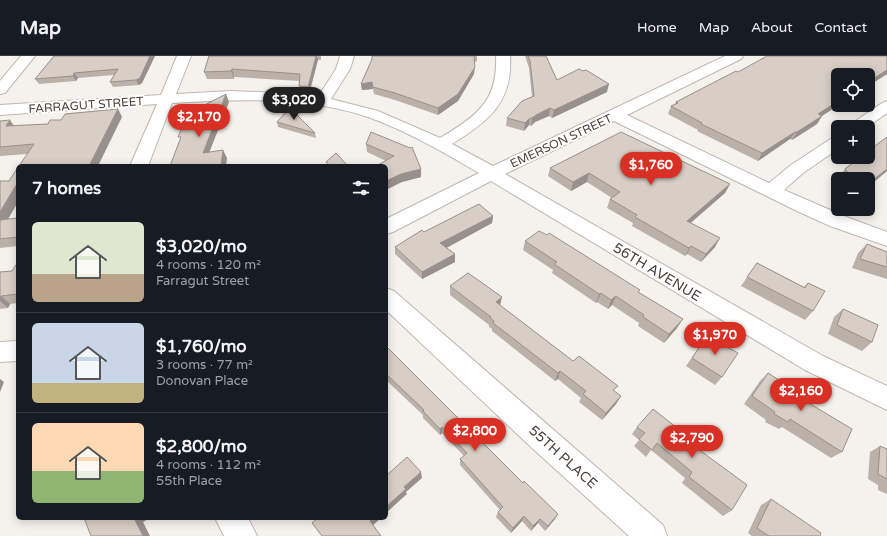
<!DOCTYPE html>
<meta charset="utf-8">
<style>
body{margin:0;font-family:"Varela Round",sans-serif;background:#20242c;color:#f1f3f6;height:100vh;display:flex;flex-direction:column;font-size:15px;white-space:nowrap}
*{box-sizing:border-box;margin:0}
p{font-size:13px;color:#9ea1a6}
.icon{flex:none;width:22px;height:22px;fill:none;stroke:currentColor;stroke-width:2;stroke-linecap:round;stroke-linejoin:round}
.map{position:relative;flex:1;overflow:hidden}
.panel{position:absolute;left:16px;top:108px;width:372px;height:356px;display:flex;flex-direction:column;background:#171b24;border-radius:6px;box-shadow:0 2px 10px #0003}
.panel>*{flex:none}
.controls{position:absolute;left:831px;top:12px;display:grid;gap:8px}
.controls a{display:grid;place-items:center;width:44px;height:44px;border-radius:6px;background:#171b24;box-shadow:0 2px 10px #0003;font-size:20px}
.price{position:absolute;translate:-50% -34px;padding:0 9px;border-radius:14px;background:#d93025;color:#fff;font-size:13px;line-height:26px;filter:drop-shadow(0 1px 2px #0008)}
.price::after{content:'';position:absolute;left:50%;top:24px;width:12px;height:9px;margin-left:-6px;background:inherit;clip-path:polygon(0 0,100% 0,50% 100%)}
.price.current{background:#222;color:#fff}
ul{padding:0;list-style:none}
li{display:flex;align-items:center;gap:12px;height:100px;padding:0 16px}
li+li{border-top:1px solid #363941}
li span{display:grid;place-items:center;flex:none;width:112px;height:80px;border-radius:6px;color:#555}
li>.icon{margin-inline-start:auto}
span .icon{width:48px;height:48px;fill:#fffc;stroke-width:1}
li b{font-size:17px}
h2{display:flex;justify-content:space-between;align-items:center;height:48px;padding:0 16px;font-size:17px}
header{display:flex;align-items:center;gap:24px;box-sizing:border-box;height:56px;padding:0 20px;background:#171b24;border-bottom:1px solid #363941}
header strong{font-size:19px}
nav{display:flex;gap:22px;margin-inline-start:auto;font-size:14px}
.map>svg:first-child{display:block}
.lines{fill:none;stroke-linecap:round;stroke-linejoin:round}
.minor-casing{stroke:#c0b7af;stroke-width:2}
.minor{fill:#fff;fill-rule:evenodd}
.wall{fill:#bbb1a9}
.shaded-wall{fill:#98908a}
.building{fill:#d9cec5;stroke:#98908a}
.labels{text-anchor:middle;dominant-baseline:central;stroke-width:4;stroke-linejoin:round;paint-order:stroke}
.far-street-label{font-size:12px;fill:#49413a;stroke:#fff}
.street-label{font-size:14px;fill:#49413a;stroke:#fff}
</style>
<header>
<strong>Map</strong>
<nav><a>Home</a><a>Map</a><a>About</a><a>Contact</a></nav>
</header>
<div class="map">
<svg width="887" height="480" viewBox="0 0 887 480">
<rect width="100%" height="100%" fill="#f5f1ec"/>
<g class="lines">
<g class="minor-casing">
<path id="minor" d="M21,0H35L5,37L0,38V25Z
M177,0H191L176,38L231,35L285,37L318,41L336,13L340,0H354L350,13L331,43L378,55L440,82C476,60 498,46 496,0H510C513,46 489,65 452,88L493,110L725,0H743L741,3L627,59L769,127L791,109L832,82L838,80V93L803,117L784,134L844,160L887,176V190L830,170L797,155L614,65L505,118L823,300L887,330V354L805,314L491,125L393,176L386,178V163L479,117C443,96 407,75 368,61C305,40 237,43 172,47L148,110H130L157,48L0,59V49L161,39Z
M887,45V57L867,71H849L851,68L882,47Z
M386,232L394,235L663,469L667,480H629L532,392L386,254Z
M18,285V305L0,306V286Z
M215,462H248L257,480H224Z"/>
</g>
<use href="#minor" class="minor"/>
</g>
<path class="wall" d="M54,0H155L142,27L139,29L113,31L110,26L114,19L78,22L76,25L39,28L35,23Z
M209,0H321V4H318L309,38L301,37L299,30L300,25L234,21V23H207L204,16Z
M372,0H477V6L474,5V18L458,45L438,59L395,44L374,38L373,33L362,34L361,28L372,3Z
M525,0H546L557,24L607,36L552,62L549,60L535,66L531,70L529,69L524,75L506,70L507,62L532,41L529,12Z
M887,0V18L868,30V19L822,60L817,68L792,84L790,83L758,105L697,75L698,74L668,58L671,50L675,48L676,46L738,16Z
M118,53L122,61L27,98L0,100V65L14,70L48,68L61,64Z
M277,66L315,77L316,82L278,71Z
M371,76L421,121L402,126L386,105L367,96L366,88Z
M887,81V115L868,131V123H838V122L845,113Z
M550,112L730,128L725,137L691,167L715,191L701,206L687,198L685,200L632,170L633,167L607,152L610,143L612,142L587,126L571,135L548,120Z
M0,125L18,146L8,163L18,162V190L0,192Z
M493,160L492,167L446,192L455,206L422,223L395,198V191L424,176Z
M525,185L639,236L677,272L664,287L638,270L639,267L612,249L608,253L597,246L596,247L552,217L553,214L523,194Z
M867,188L887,196V223L852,212L858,197Z
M18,206V247L10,248L8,252L0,253V216L12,215Z
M757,207L804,231L808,227L813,255L805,264L741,230Z
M450,230L500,250L573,305L621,340L616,348L602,364L579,346L581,342L558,323L555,325L492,275V273L489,271V269L450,239Z
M843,253L872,286L862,295L828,278L834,261Z
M707,280L722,321L715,329L686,310Z
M386,290L555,463L545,475L538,467L531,475L522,465L511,477L496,461L498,456L500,454L460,409V403L464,400L442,377L440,379L423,362V359L386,324Z
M768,317L787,334L842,396L831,402L782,371L779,373L765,366L766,364L744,348L760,325Z
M637,371L683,382L732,454L723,460L682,427L685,422L651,394L646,401L634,390L639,384L632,378Z
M880,390L887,393V438L878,434V429L868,423L870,396Z
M771,443L820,480H752L748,477L761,449Z"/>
<path class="shaded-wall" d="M150,0H155L142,27L139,29L136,24Z
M316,0H317L318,4L309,38L308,31Z
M475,11L474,18L458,45L438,59V52Z
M232,13L234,21V23L231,15Z
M887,14V18L868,30V26Z
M74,17L78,22L76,25L73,20Z
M372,26L373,33L362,34L361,28Z
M609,28L607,36L552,62L554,54Z
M226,38L229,46L206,105L203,97Z
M838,45V49H839L822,60L817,68L792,84L797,76L818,58Z
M550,52L549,60L535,66L531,70L532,62L536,59Z
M118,53L122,61L98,110H89Z
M530,62L529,69L524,75L525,67Z
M10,64L16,73L6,70Z
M795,76L790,83L758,105L762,97Z
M223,94L227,102L226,110H221Z
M421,113V121L402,126L386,134V125L401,118Z
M887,113V115L868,131V128Z
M589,117L587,126L571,135L573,126Z
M18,126V146L1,175L0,173V156Z
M730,128L725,137L683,173L687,165Z
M493,160L492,167L441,195L440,187Z
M720,182L715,191L701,206L706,198Z
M691,190L687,198L685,200L689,192Z
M455,198V206L422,223V216Z
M601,237L597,246L596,247L599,238Z
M1,240L10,248L8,252L0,245V243Z
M616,240L612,249L608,253L611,244Z
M502,241L500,250L496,246Z
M683,263L677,272L664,287L669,278Z
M560,315L558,323L555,325L558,317Z
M0,323L4,326L0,336Z
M621,340L616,348L602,364L606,357Z
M442,371V377L440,379V373Z
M421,416L422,422L406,436L407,438L386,457V451L404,431Z
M558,458L555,463L545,475L548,470Z
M524,460L522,465L511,477L513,472Z
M134,462H150L143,466L150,480H143Z
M374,462H381L372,470L370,465Z
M540,463L538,467L531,475L533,470Z"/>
<path class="building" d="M54,0H150L140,22L136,24L110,26L118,13L74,17L73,20L35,23Z
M209,0H316L308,31L299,30L300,18L232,13L231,15L204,16Z
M372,0H474L475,11L458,38L438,52L395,37L373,31L372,26L361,28L372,3Z
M528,0H546L557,24L579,13L583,15L586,14L609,28L554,54L550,52L536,59L532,62H530L525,67L507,62L522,45L534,40L530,5Z
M767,0H887V14L868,26V19H838V45L818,58L822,60L797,76H795L762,97L701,68L702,67L671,50L678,47L676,46L736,15L738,16Z
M226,38L203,97L223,94L221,110H170L181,81H178L187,60L197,55L195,54Z
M118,53L89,110H19L34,88L0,91V65L10,64L6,70L48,68L50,64H61L65,58Z
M287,55L294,56L315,77L277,66Z
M371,76L410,92L412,91L421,113L401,118L386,125V110H376L394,100L366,88Z
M621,76L730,128L687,165L720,182L706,198L691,190L689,192L635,161L637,159L610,143L620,136L589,117L573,126L550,112Z
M887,81V113L868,128V123H853L845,113L860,101H868V95Z
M336,97L348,110H329L326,106Z
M18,111V126L0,156V125H9Z
M479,148L493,160L440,187L455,198L422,216L395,191L422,174L424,176Z
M18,162V181L0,183V164Z
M539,175L547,179L549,177L640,234L638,236L683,263L669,278L643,261L644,259L616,240L611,244L601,237L599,238L554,208L557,206L525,185Z
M867,188L887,196V211L860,203Z
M18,206V238L1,240L0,243V216L12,215Z
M757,207L805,232L808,227L825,235L813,255L747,221Z
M468,217L502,241L496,246L573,305L579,300L618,330L613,334L621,340L606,357L583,338L586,335L560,315L558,317L493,267L494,265L490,262L491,261L450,230Z
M843,253L878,269L872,286L837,269Z
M707,280L738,297L722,321L692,302Z
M386,290L523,427L524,425L558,458L548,470L540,463L533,470L524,460L513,472L498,456L503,451L460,403L467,397L442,371L440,373L423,355L424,354L386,318Z
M768,317L790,331L787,334L852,373L842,396L790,363L788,366L774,358L775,356L752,340Z
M653,353L686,379L683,382L747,429L732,454L689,421L692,416L657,387L652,394L639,383L645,377L637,371Z
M880,390L887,393V423L878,418Z
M407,401L421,416L404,431L406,433L386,451V420Z
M771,443L821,477L820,480H769L757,472Z
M84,462H134L143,480H91Z
M318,462H374L370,465L381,480H322L312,467Z"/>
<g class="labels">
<g class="far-street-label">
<text transform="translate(86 49) rotate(-4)">FARRAGUT STREET</text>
<text transform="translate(561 85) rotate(-25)">EMERSON STREET</text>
</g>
<g class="street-label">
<text transform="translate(657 216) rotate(31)">56TH AVENUE</text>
<text transform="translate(563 401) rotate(42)">55TH PLACE</text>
</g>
</g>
</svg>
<div class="controls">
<a><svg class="icon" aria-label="locate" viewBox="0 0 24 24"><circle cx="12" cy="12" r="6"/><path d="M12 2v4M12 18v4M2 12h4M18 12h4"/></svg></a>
<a>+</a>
<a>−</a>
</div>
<b class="price current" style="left:294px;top:65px">$3,020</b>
<b class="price" style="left:199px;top:82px">$2,170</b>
<b class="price" style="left:651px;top:130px">$1,760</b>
<b class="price" style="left:715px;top:300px">$1,970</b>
<b class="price" style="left:801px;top:356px">$2,160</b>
<b class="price" style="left:475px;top:396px">$2,800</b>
<b class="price" style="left:692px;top:403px">$2,790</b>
<section class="panel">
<h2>7 homes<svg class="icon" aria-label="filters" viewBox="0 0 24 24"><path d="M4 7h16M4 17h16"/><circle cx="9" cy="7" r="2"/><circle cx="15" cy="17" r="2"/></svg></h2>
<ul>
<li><span style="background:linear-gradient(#dfe7d0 65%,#b9a48a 0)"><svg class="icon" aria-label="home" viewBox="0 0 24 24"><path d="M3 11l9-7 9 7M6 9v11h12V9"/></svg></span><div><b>$3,020/mo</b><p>4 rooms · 120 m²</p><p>Farragut Street</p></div></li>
<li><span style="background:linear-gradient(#c9d6e8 75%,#c2b280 0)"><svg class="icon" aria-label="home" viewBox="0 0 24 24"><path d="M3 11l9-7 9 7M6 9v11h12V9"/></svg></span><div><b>$1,760/mo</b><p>3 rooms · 77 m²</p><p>Donovan Place</p></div></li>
<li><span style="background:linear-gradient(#ffd9b3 60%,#8fb573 0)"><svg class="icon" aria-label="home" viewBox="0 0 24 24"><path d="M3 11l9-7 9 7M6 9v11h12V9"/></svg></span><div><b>$2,800/mo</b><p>4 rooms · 112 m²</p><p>55th Place</p></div></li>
</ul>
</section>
</div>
